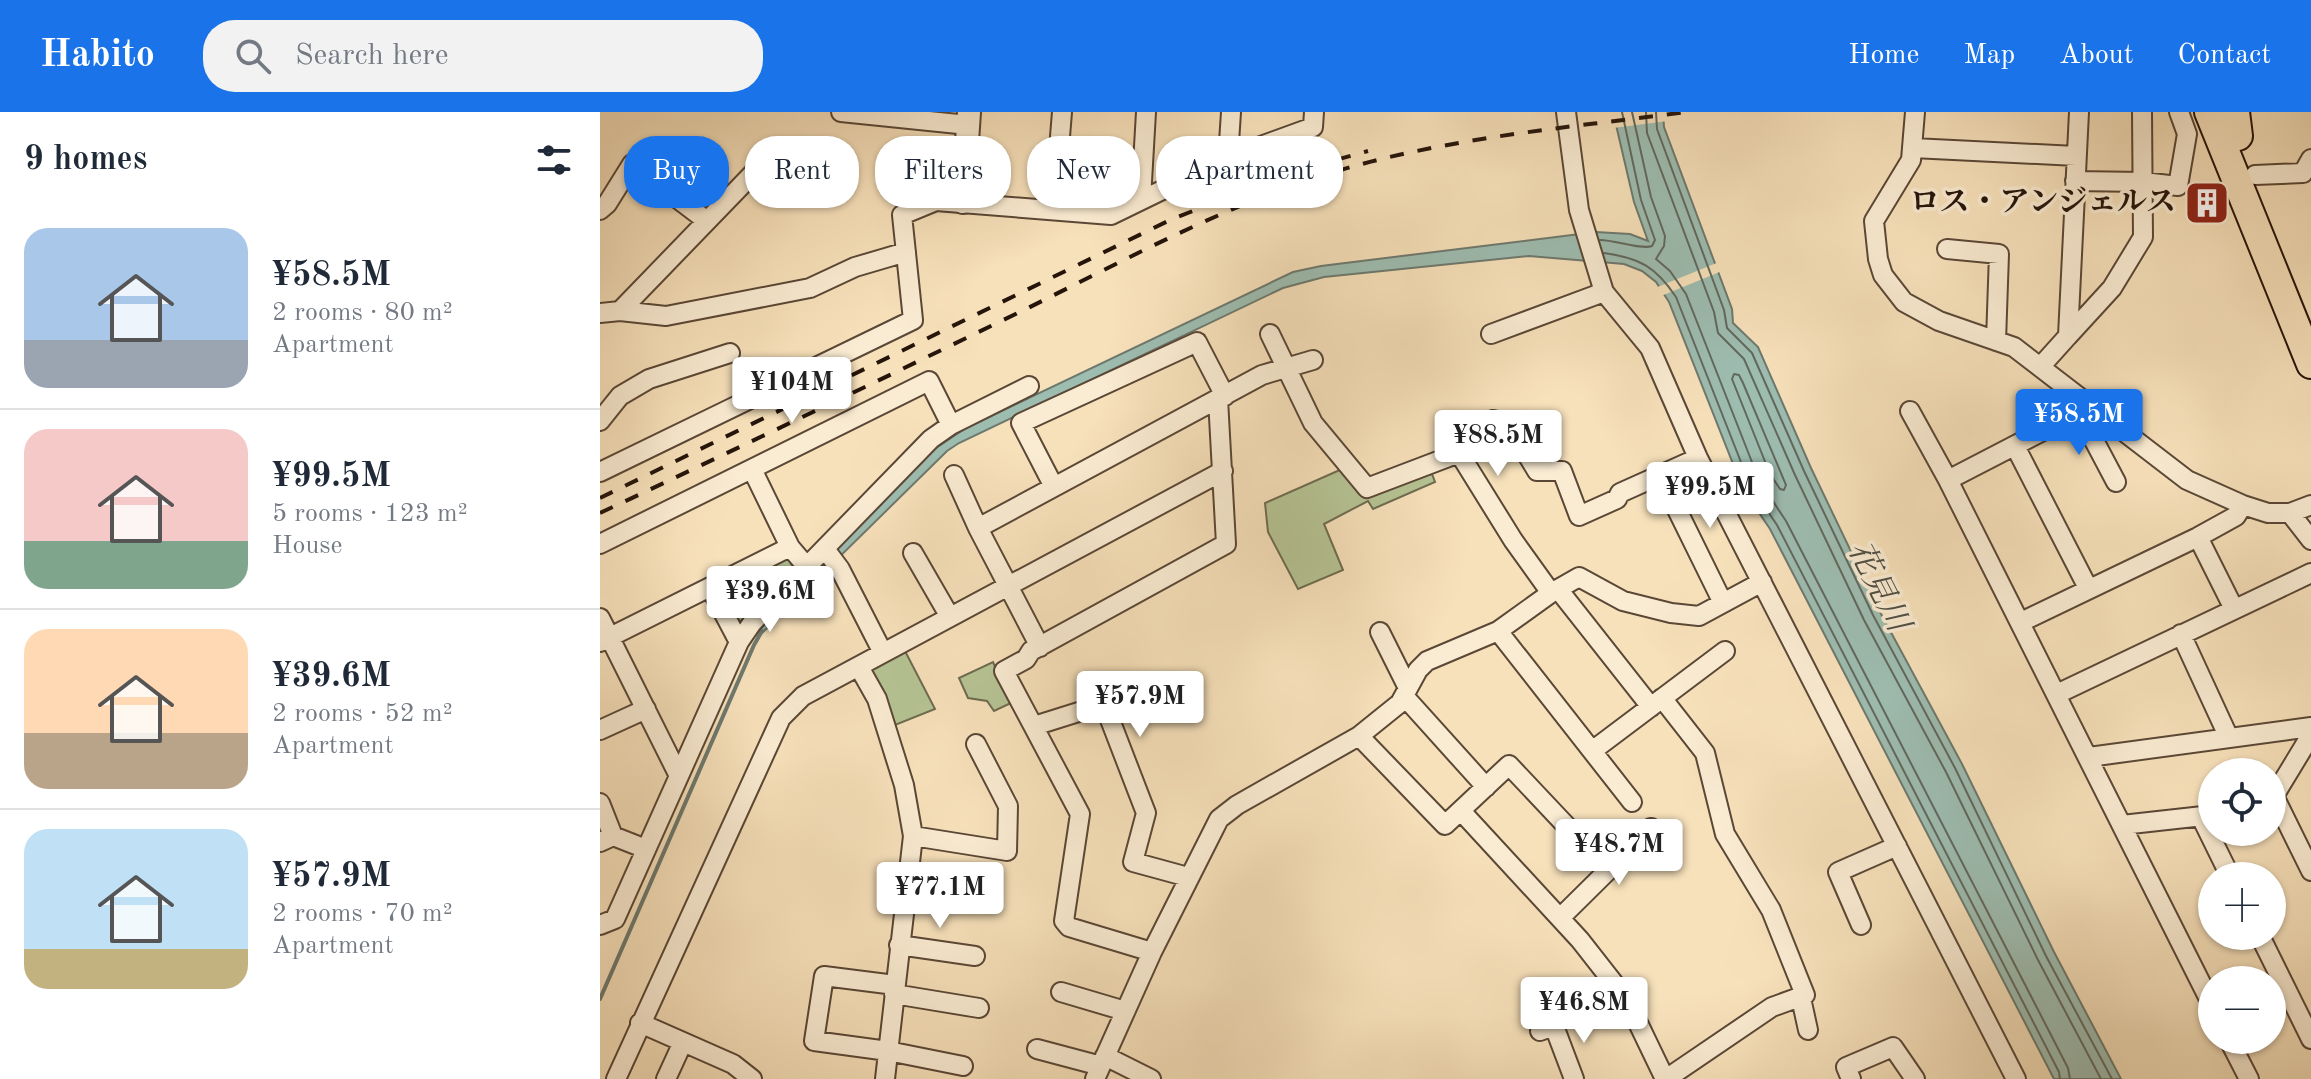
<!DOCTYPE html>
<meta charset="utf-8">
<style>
body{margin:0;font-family:"Old Standard TT","Noto Serif JP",serif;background:#f2f2f3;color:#1f2937;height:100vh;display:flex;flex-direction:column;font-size:30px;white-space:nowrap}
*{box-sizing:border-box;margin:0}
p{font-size:26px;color:#747a83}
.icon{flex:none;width:44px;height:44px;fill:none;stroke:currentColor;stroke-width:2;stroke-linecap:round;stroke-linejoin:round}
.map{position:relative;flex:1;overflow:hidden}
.side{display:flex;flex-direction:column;background:#fff;width:600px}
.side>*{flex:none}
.top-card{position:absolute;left:24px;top:24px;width:760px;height:72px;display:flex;gap:16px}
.fabs{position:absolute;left:1598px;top:646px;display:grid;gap:16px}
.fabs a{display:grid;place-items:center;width:88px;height:88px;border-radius:50%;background:#fff;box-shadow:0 2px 6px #0004;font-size:40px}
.price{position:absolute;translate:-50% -68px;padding:0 18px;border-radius:8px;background:#fff;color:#222;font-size:26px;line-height:52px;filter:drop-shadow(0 2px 4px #0008)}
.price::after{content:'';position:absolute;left:50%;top:48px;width:24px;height:18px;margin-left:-12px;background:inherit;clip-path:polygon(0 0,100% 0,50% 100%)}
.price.on{background:#1a73e8;color:#fff}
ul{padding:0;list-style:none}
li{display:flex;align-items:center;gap:24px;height:200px;padding:0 24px}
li+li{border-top:2px solid #e0e1e3}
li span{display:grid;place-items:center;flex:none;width:224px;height:160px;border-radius:24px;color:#555}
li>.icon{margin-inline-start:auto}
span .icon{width:96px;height:96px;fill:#fffc;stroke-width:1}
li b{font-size:34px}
h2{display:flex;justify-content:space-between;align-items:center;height:96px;padding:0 24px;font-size:34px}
.tag{padding:0 28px;border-radius:32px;background:#fff;box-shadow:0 2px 6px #0004;font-size:28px;line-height:72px}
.tag.on{background:#1a73e8;color:#fff}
header{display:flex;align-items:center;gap:48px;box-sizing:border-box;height:112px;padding:0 40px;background:#1a73e8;color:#fff}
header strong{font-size:38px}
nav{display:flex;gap:44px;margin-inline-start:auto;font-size:28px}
.search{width:560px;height:72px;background:#f2f2f3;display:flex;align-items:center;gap:20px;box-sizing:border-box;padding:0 28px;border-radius:32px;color:#747a83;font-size:30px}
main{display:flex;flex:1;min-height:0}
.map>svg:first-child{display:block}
.green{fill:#b6c495;stroke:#6e6c50;stroke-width:2}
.water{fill:#9dbdb1;stroke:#6d796e;stroke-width:2}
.pier{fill:#f7e1bb}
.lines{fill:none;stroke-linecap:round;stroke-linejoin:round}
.shore{stroke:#61685e;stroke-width:2}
.stream{stroke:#6d796e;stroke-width:4}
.minor-casing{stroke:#5a4736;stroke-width:22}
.tertiary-casing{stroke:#5a4736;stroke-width:26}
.trunk-casing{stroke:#25140a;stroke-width:32}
.minor{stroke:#faecd3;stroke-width:18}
.tertiary{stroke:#faecd3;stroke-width:22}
.trunk{stroke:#f7e1bb;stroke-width:28}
.rail{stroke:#25140a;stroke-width:4;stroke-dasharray:14 14;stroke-linecap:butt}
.labels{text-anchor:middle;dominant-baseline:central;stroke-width:7;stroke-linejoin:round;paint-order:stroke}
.poi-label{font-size:30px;font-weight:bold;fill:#25140a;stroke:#faecd3;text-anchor:end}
.water-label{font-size:32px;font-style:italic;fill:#4f4f44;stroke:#faecd3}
</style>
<header>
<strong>Habito</strong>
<div class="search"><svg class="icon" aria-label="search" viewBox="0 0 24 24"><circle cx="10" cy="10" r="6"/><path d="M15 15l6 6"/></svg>Search here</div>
<nav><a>Home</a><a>Map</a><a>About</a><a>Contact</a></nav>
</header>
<main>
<section class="side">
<h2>9 homes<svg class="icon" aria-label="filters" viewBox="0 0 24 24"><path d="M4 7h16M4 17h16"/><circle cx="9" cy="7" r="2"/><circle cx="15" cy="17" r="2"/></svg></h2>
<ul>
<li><span style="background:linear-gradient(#a9c7e8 70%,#9aa5b1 0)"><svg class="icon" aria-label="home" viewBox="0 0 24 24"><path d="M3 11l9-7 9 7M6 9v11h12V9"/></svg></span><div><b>¥58.5M</b><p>2 rooms · 80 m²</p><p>Apartment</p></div></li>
<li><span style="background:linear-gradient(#f6c9c9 70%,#7fa58c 0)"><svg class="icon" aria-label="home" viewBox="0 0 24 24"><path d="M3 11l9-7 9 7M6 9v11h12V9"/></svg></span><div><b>¥99.5M</b><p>5 rooms · 123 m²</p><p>House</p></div></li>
<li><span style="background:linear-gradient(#ffd9b3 65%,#b9a48a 0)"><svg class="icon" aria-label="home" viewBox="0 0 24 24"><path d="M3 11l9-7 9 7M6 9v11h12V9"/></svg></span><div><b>¥39.6M</b><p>2 rooms · 52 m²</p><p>Apartment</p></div></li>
<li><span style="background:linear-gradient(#bfe0f5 75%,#c2b280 0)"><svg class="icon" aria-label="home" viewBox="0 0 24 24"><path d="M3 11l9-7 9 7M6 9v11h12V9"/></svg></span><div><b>¥57.9M</b><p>2 rooms · 70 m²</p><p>Apartment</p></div></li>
</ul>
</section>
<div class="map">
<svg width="1711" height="967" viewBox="0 0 1711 967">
<rect width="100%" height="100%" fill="#f7e1bb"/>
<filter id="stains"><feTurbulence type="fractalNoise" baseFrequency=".0025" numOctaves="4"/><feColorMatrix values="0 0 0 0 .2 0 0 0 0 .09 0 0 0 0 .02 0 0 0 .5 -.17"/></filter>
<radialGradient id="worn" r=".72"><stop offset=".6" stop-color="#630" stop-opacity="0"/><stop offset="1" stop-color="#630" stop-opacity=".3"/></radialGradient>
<path class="green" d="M742 357 766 383 816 363 832 362 835 370 773 397 768 389 724 412 743 458 698 477 668 420 665 391Z
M187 446 193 454 192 459 147 509 136 515 118 479Z
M305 539 335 597 290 615 269 562 273 556Z
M393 550 411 591 394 599 387 589 368 586 359 566Z"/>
<path class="water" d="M1013 0H1063L1064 15 1132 197 1133 211 1158 235 1211 356 1280 500 1362 652 1454 840 1521 967H1454L1170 417 1143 377 1069 190 1056 170 1042 159 1024 152 929 144 724 165 683 176 359 331 347 339 157 526 163 512 330 340 366 316 693 160 721 154 996 120 1030 122 1048 129 1034 90Z"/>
<path class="pier" d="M1009 0H1067L1068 9 1013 16Z
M1119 150 1122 159 1061 184 1055 176Z"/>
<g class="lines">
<path class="shore" d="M1032 0 1051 85 1065 124 1064 134 1056 147 1070 159 1086 182 1159 368 1186 409 1468 956 1470 967
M1046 0 1047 21 1114 200 1118 221 1144 247 1195 363 1264 508 1346 660 1438 848 1501 967
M1056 0 1057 17 1124 198 1127 216 1152 241 1204 359 1273 503 1355 656 1446 844 1512 967
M1000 128C1015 128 1042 138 1052 134L1055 128 1041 88 1022 0
M1004 141C1040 146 1056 155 1076 185L1150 373 1177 413 1459 960 1460 967
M1134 262 1139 263 1143 271 1186 373 1184 378 1180 377 1170 362 1132 267Z"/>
<path class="stream" d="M0 887 154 533 162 519"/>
<g class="minor-casing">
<path id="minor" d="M241 0 368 13
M966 0 979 98 1004 180 1050 236 1098 346 1416 967
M1315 0 1311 48 1274 109 1278 147 1283 163 1304 190 1339 209 1414 235 1587 368 1643 393 1668 401H1690L1711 393
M1313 36 1476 44
M628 46 631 0
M1655 63 1703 61 1711 47
M1475 69 1543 70 1578 74 1587 22 1579 0
M541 87 546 0
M0 98 7 92 32 52 107 109
M454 98 462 0
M1347 137 1399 142 1396 229
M20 199 166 48
M0 201 20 199 66 204 210 176 255 155 306 140
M670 222 713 311 767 376 859 341 913 428 951 481 979 465 1023 489 1071 501 1099 504 1162 470
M891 222 1004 180
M1468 224 1512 176 1543 125 1542 0
M1441 254 1468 224 1479 0
M1491 294 1348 368 1612 893
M1310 299 1348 368
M1479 300 1516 370
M0 309 20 284 49 267 130 241
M1415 334 1488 476
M859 341 867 337 893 308 908 311 937 359H962L979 404 1017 387 1020 381 1098 346
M152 357 190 435 207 455
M0 360 313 208 302 103 336 89 511 103 628 46 713 15 714 0
M354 363 378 416 440 535
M1060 363 1123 491
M454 375 421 311 597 230 625 284
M1690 401 1711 428
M378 416 662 263 713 248
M1598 425 1634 497
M0 432 329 269 351 313
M225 437 240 457 283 541
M313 441 350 505
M110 475 139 530
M958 477 1051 595
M0 506 78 662
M1421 510 1598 425 1636 404 1643 393
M898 519 1032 690
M780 520 808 576
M1581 522 1629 626
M0 530 190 435
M259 555 277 587 304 673 313 724 285 967
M1457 582 1711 461
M804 584 886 675
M1062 586 1105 641 1125 722 1171 798 1205 883 1172 895 1066 967
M434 614 504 592 546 701 533 750 588 765
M0 618 46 597
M1711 623 1674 684 1711 759
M759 624 845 713 909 653 1007 757
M992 639 1125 539
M1489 645 1711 615
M0 691 13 724
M861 699 980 828 1027 888 1065 967
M1601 705 1630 764
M1522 713 1612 703
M313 724 407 739 408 694 376 632
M0 730 13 724 46 737
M960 806 1051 716
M0 813 15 807 139 530 152 511 331 327 351 313 429 274
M1261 813 1238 760 1297 734
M1660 824 1711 927
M299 833 375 844
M552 840 469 815 464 809 480 702 404 559 426 547 431 539 626 432 618 287
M295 873 224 864 214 929 288 939 363 954
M461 880 525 899
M294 882 379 896
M1201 886 1208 918
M40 911 133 952 152 967
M940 919 954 914 974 967
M1629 928 1649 967
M437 937 501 954
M505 944 551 967
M16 967 181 606 203 584 623 359
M66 967 83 930
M495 967 552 840 619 707 637 693 759 624 800 591 818 558 827 549 898 519 951 481
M1251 967 1246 955 1293 935 1315 967"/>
</g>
<g class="tertiary-casing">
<path id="tertiary" d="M363 90 369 0"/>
</g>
<g class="trunk-casing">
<path id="trunk" d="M1609 0 1711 252
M1635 0 1638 24"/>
</g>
<use href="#minor" class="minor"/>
<use href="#tertiary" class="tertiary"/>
<use href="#trunk" class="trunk"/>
<path class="rail" d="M0 386 570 108 689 61 768 39
M0 401C143 334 284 266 426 197 523 149 620 96 724 63 841 26 965 16 1087 0"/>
</g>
<defs>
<g id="building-square" transform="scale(2.3)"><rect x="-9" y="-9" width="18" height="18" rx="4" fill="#8f2418" stroke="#faecd3"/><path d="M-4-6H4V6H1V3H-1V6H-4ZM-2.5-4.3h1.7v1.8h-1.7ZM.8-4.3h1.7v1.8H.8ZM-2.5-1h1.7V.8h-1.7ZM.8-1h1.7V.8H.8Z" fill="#fff"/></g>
</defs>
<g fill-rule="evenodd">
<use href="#building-square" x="1607" y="91"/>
</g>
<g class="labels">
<g class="poi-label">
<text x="1576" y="91">ロス・アンジェルス</text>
</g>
<g class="water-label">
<text transform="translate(1277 475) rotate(63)">花見川</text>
</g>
</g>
<rect width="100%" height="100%" filter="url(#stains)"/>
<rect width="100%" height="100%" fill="url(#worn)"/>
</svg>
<div class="fabs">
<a><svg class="icon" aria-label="locate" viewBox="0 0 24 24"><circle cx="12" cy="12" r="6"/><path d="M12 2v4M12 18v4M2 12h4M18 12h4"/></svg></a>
<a>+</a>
<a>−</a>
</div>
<b class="price" style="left:192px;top:313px">¥104M</b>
<b class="price on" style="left:1479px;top:345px">¥58.5M</b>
<b class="price" style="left:898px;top:366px">¥88.5M</b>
<b class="price" style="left:1110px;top:418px">¥99.5M</b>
<b class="price" style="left:170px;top:522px">¥39.6M</b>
<b class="price" style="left:540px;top:627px">¥57.9M</b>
<b class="price" style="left:1019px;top:775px">¥48.7M</b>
<b class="price" style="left:340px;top:818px">¥77.1M</b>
<b class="price" style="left:984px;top:933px">¥46.8M</b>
<div class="top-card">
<a class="tag on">Buy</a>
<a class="tag">Rent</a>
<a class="tag">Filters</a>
<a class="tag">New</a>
<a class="tag">Apartment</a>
</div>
</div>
</main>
